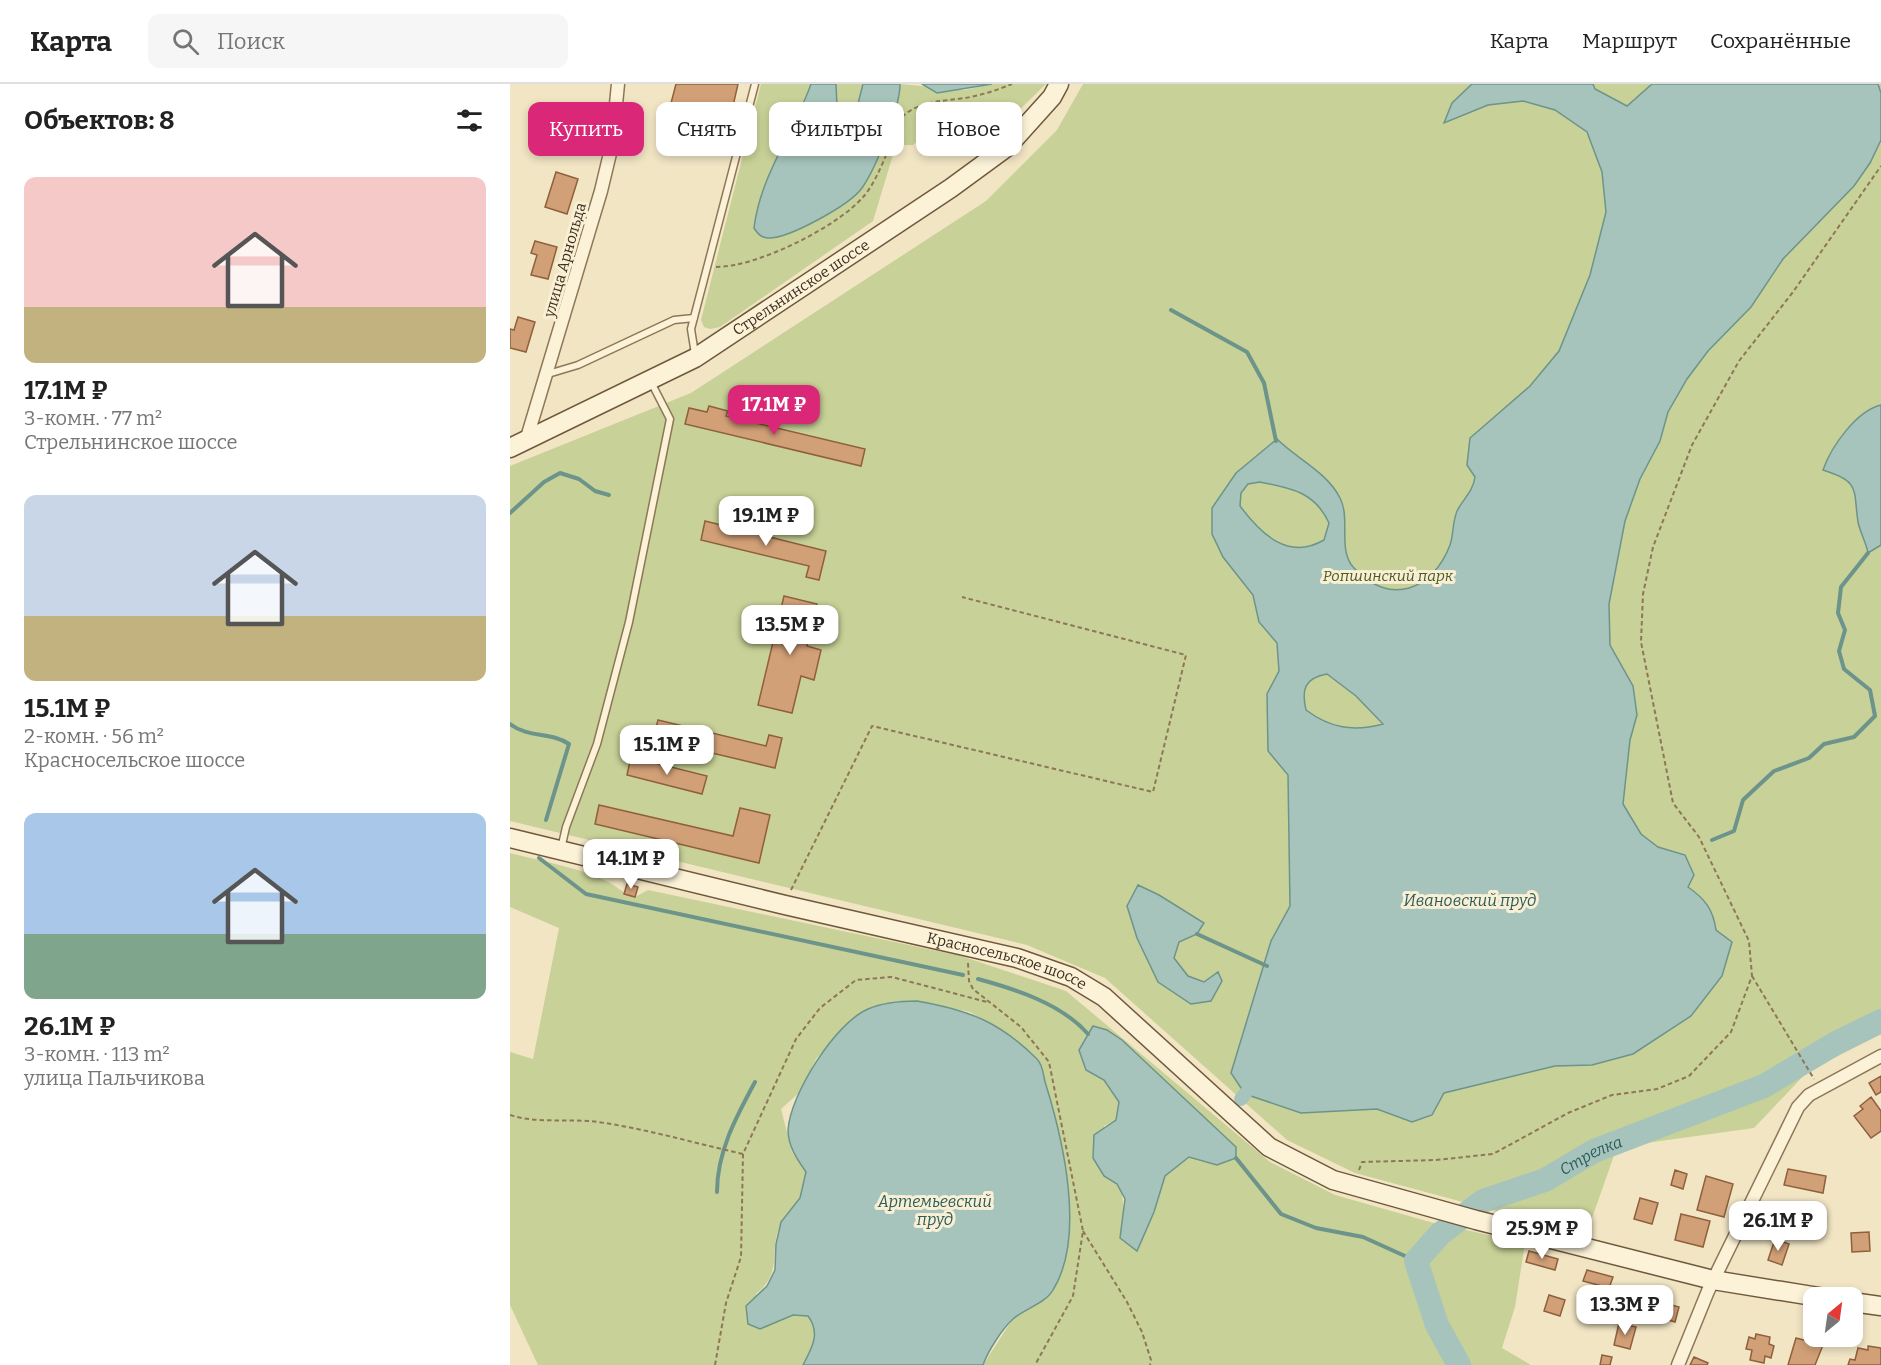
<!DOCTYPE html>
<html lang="ru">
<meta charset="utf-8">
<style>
body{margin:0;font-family:Bitter,serif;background:#f6f6f6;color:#222;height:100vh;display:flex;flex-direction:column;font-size:22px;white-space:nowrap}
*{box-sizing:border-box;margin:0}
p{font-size:20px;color:#767676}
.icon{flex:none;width:33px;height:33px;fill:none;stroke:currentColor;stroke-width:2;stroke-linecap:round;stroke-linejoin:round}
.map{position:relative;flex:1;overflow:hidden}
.details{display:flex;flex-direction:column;background:#fff;width:510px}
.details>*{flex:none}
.hud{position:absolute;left:18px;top:18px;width:570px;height:54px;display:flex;gap:12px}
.needle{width:39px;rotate:29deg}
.tools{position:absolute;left:1293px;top:1203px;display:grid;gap:12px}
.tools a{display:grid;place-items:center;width:60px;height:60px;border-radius:12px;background:#fff;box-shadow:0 3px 9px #0003;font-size:30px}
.price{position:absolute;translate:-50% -51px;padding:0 14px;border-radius:12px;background:#fff;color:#222;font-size:20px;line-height:39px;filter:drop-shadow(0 2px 3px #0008)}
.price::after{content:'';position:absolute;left:50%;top:36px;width:18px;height:14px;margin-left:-9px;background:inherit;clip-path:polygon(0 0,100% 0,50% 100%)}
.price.on{background:#db2777;color:#fff}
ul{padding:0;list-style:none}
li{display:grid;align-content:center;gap:12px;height:318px;padding:0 24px}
li span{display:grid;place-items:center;height:186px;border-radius:12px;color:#555}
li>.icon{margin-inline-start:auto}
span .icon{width:108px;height:108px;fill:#fffc;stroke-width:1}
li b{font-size:26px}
h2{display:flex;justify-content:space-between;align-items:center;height:72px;padding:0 24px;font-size:26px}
.tag{padding:0 21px;border-radius:12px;background:#fff;box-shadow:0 3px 9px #0003;font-size:21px;line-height:54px}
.tag.on{background:#db2777;color:#fff}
header{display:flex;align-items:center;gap:36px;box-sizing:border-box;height:84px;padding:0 30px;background:#fff;border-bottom:2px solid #e0e0e0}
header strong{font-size:28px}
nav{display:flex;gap:33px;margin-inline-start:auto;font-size:21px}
.search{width:420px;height:54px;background:#f6f6f6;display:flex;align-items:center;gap:15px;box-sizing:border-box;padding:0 21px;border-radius:12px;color:#767676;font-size:22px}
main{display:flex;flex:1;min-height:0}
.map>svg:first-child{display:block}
.green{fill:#c8d197;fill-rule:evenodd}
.water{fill:#a6c4bc;stroke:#6c948b;stroke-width:1.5;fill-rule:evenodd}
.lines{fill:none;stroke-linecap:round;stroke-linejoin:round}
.stream{stroke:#6c948b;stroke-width:4}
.canal{stroke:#a6c4bc;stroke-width:14}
.river{stroke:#a6c4bc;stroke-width:24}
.building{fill:#d2a077;stroke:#8f603d;stroke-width:1.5}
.lane-casing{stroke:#8e7759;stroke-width:9}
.street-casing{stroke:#8e7759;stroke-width:15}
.secondary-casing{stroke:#70583c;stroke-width:21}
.path{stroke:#8e7759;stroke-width:2;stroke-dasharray:4.5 3;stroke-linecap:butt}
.lane{stroke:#fbf2d8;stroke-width:6}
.street{stroke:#fbf2d8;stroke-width:12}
.secondary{stroke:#fbf2d8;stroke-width:18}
.labels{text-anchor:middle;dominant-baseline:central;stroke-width:6;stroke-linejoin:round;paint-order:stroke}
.street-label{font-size:15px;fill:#3d2e1e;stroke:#f8efd4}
.park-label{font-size:15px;font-style:italic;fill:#4b5b23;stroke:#f8efd4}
.water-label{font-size:16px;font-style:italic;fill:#2c5d5c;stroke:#f8efd4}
</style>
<header>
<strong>Карта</strong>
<div class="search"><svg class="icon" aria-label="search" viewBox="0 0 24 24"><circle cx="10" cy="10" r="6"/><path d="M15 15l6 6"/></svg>Поиск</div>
<nav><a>Карта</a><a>Маршрут</a><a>Сохранённые</a></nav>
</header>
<main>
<section class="details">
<h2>Объектов: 8<svg class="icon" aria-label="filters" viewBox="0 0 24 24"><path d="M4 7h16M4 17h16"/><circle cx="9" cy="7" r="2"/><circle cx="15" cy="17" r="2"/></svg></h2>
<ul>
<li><span style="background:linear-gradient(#f6c9c9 70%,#c2b280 0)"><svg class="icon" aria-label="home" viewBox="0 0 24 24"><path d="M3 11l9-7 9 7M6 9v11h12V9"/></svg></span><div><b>17.1M ₽</b><p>3-комн. · 77 m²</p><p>Стрельнинское шоссе</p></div></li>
<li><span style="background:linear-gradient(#c9d6e8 65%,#c2b280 0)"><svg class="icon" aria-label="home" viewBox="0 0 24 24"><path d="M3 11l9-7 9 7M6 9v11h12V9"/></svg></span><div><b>15.1M ₽</b><p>2-комн. · 56 m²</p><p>Красносельское шоссе</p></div></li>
<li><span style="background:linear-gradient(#a9c7e8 65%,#7fa58c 0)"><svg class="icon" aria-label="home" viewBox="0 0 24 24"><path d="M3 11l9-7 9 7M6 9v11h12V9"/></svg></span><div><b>26.1M ₽</b><p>3-комн. · 113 m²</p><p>улица Пальчикова</p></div></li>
</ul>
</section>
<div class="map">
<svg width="1371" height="1281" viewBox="0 0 1371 1281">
<rect width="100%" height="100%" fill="#f1e5c4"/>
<path class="green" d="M251 0H301L260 92 244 144 284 147 340 116 359 91 386 28 390 0 455 6 482 0H536L499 36 416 49 403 61H386L363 137 210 243 200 245 194 243 191 236Z
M326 0H353L337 63 331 70 325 67 323 57Z
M573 0H1371V950L1297 988 1244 1044 1107 1063 1076 1151 845 1089 777 1056 595 894 517 861 0 737V382L181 309 476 117 547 46Z
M0 769C31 777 72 784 100 799 109 804 114 810 125 813L138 806 451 872 556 907 760 1078 825 1111 920 1138 1015 1159 1005 1223 992 1264 1021 1281H473L502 1236 543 1208 559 1118 546 1039 529 977 501 952 460 928 407 917 380 918 355 926 328 949 306 975 291 1007 271 1025 282 1068 296 1088C294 1096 293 1108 289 1115 285 1123 276 1129 272 1138 257 1164 275 1187 246 1210L270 1237 283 1231 298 1232C312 1249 302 1263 293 1281H28L0 1221V968L23 975 49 844 0 823ZM625 969 726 1063V1074L707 1081 679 1073 655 1092 644 1128 627 1167C623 1155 617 1143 615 1131 610 1108 617 1106 594 1092V1042L606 1036 609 1018 594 996Z"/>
<path class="water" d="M301 0H326L327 24 323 57 325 67 331 70 337 63 353 0H390C390 24 366 84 352 104 340 121 278 155 258 154 251 154 247 149 244 144 250 92 284 48 301 0Z
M412 0H482L427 9Z
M962 0H1083L1085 5 1117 22 1142 0H1368L1371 9V56L1360 79 1344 102 1273 175 1241 223 1198 267 1177 295 1158 328 1150 357 1130 395 1115 437 1099 520 1100 561 1123 602 1127 631 1120 656 1113 720 1131 750 1148 763 1175 771 1184 791 1178 803C1195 815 1203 825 1206 846L1222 858 1212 892 1181 932 1123 970 1082 981 1045 982 934 1009 922 1031 902 1038 867 1025 791 1029 735 1010 721 989 761 857 780 822 778 691 758 667 757 610 769 587 767 559 749 538 743 511 713 473 702 450V424L726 389 767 355C787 375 817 388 830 414 841 435 827 466 844 484 880 523 923 506 940 461 944 450 942 436 948 425 955 413 963 407 965 393L957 381 960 354 1020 302 1049 267 1080 191 1096 128 1092 88 1077 48 1045 26 1013 17 978 21 934 39 942 19ZM750 398C781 404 805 408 819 439L814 456C778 477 751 450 730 422L731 409 738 400ZM817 590 846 612 873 640C843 648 820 644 796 626 791 605 795 594 817 590Z
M1371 321V461L1358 469C1356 458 1350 448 1348 438 1343 405 1351 398 1313 386 1321 363 1346 327 1371 321Z
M628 801 649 811 694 839 687 850 669 858 664 874 678 892 694 898 708 888 712 897 701 917 681 920 648 898 627 854 617 822Z
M407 917C459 926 490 938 527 975 534 982 533 993 536 1001 553 1056 576 1153 543 1206 536 1219 514 1225 503 1235 492 1245 478 1267 473 1281H293C302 1264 311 1249 298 1232L283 1231 250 1245 238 1240 236 1222 257 1202 265 1186 266 1160 271 1138 290 1114 296 1088C287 1075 278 1062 278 1046 280 1011 325 939 358 925 374 918 390 917 407 917Z
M583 942 597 946 612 956 726 1063V1074L707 1081 679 1073 655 1092 644 1128 627 1167 610 1154 615 1115 607 1100 594 1092 583 1074 584 1051 606 1036 609 1018 594 996 576 986 569 966Z"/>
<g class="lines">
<path class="stream" d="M661 226 737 268 754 299 766 357
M0 429 34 398 50 389 69 395 85 407 99 411
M0 640C18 654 42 648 59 660L36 736
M1202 756 1224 747 1233 716 1264 687 1299 674 1314 660 1344 653 1365 632 1360 606 1334 585 1329 567 1335 546 1328 529 1331 503 1358 469
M29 774 76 810 453 891
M687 850 757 882
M468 895C505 905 552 920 578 950
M726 1074 771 1130 806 1144 853 1153 906 1177
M207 1108C207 1068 226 1033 245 998"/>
<path class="canal" d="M731 1015 735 1010"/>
<path class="river" id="s1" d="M949 1281 927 1241 906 1177 930 1150 973 1117 1035 1096 1084 1067 1254 1002 1326 959 1371 937"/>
</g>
<path class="building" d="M166 0H228L215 57 155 42Z
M46 88 68 95 57 130 35 123Z
M25 157 47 163 38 195 21 191 27 171 21 169Z
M8 233 25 238 16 268 0 264V245L4 246Z
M199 322 218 327 216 332 355 365 351 382 175 340 179 324 197 328Z
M195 437 316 467 309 496 296 493 299 482 191 456Z
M274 512 307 520 297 562 311 566 304 596 291 592 282 629 248 621Z
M148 636 256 662 259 651 272 654 265 684 143 655Z
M121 673 197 692 192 710 117 691Z
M89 721 223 752 230 724 260 731 249 779 85 740Z
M117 800 128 803 125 813 114 810Z
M1371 992V1008L1366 1011 1359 999Z
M1361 1013 1371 1027V1047L1361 1054 1344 1032 1353 1025 1350 1022Z
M1278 1085 1316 1092 1313 1109 1274 1101Z
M1165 1086 1177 1090 1173 1105 1161 1101Z
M1196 1092 1223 1100 1214 1133 1187 1126Z
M1130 1114 1148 1119 1142 1140 1124 1135Z
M1171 1130 1200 1137 1193 1163 1165 1156Z
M1359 1148 1360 1167 1342 1168 1341 1149Z
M1265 1155 1279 1160 1272 1181 1258 1176Z
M1019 1167 1048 1175 1045 1186 1016 1178Z
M1077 1186 1103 1193 1099 1204 1073 1197Z
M1039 1211 1055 1216 1050 1232 1034 1227Z
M1146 1217 1169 1223 1165 1238 1142 1231Z
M1109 1239 1126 1243 1120 1265 1104 1261Z
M1246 1250 1260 1253 1259 1260 1264 1262 1261 1274 1255 1272 1254 1279 1240 1276 1242 1266 1236 1265 1239 1253 1245 1255Z
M1286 1254 1313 1261 1305 1281H1278Z
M1358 1262 1371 1264V1281H1338L1340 1275 1345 1276 1348 1264 1358 1266Z
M1092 1271 1102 1273 1100 1281H1090Z
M1184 1273 1198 1279 1197 1281H1180Z"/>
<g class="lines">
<g class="lane-casing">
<path id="lane" d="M185 270 181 245 245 0
M38 290 68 281 164 236 184 234
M51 765 56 743 87 660 119 538 160 335 141 298"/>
</g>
<g class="street-casing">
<path id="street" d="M16 357 91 107 102 61 108 0
M1168 1281 1198 1207 1288 1023 1299 1011 1371 972"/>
</g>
<g class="secondary-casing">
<g id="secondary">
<path id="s2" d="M0 364 185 274 441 104 497 63 542 13 549 0"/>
<path id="s3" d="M0 754 275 821 507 874 561 893 594 913 759 1063 823 1096 966 1136 1203 1196 1315 1214"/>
<path d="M1342 1218 1371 1222"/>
</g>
</g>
<path class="path" d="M206 183C247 183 328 143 354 112 370 93 381 56 392 33 412 14 440 18 465 12 478 9 490 5 502 0
M281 806 362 642 643 708 676 571 452 513
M458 879 459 897 463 905 511 943 539 978 573 1147 563 1212 525 1281
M1242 892 1304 995
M0 1031C28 1040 59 1034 88 1038 137 1045 184 1059 233 1070
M849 1086 852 1078 926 1076 983 1070 1058 1029 1102 1011 1147 1005 1179 992 1221 948 1242 892 1239 857 1189 753 1163 719 1131 558 1133 510 1143 463 1182 361 1229 277 1283 208 1371 82
M573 1147 617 1218 632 1248 641 1276 640 1281
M205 1281 216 1219 231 1173 233 1070 286 955 310 924 346 896 382 893 477 918"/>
<use href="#lane" class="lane"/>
<use href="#street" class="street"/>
<use href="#secondary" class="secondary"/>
</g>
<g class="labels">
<g class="street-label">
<text transform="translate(55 176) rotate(-74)">улица Арнольда</text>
<text stroke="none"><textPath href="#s2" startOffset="333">Стрельнинское шоссе</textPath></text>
<text stroke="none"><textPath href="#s3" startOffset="512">Красносельское шоссе</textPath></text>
</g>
<g class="park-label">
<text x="878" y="492">Ропшинский парк</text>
</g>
<g class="water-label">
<text x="960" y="816">Ивановский пруд</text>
<text stroke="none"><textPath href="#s1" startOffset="321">Стрелка</textPath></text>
<text x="425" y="1117">Артемьевский<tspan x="425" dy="18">пруд</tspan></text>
</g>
</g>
</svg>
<div class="tools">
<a><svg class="needle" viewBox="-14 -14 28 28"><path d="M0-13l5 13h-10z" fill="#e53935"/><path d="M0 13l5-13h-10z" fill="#767676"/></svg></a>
</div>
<b class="price on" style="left:264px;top:352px">17.1M ₽</b>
<b class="price" style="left:256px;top:463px">19.1M ₽</b>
<b class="price" style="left:280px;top:572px">13.5M ₽</b>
<b class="price" style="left:157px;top:692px">15.1M ₽</b>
<b class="price" style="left:121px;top:806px">14.1M ₽</b>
<b class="price" style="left:1268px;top:1168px">26.1M ₽</b>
<b class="price" style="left:1032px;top:1176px">25.9M ₽</b>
<b class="price" style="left:1115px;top:1252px">13.3M ₽</b>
<div class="hud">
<a class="tag on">Купить</a>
<a class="tag">Снять</a>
<a class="tag">Фильтры</a>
<a class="tag">Новое</a>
</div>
</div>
</main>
